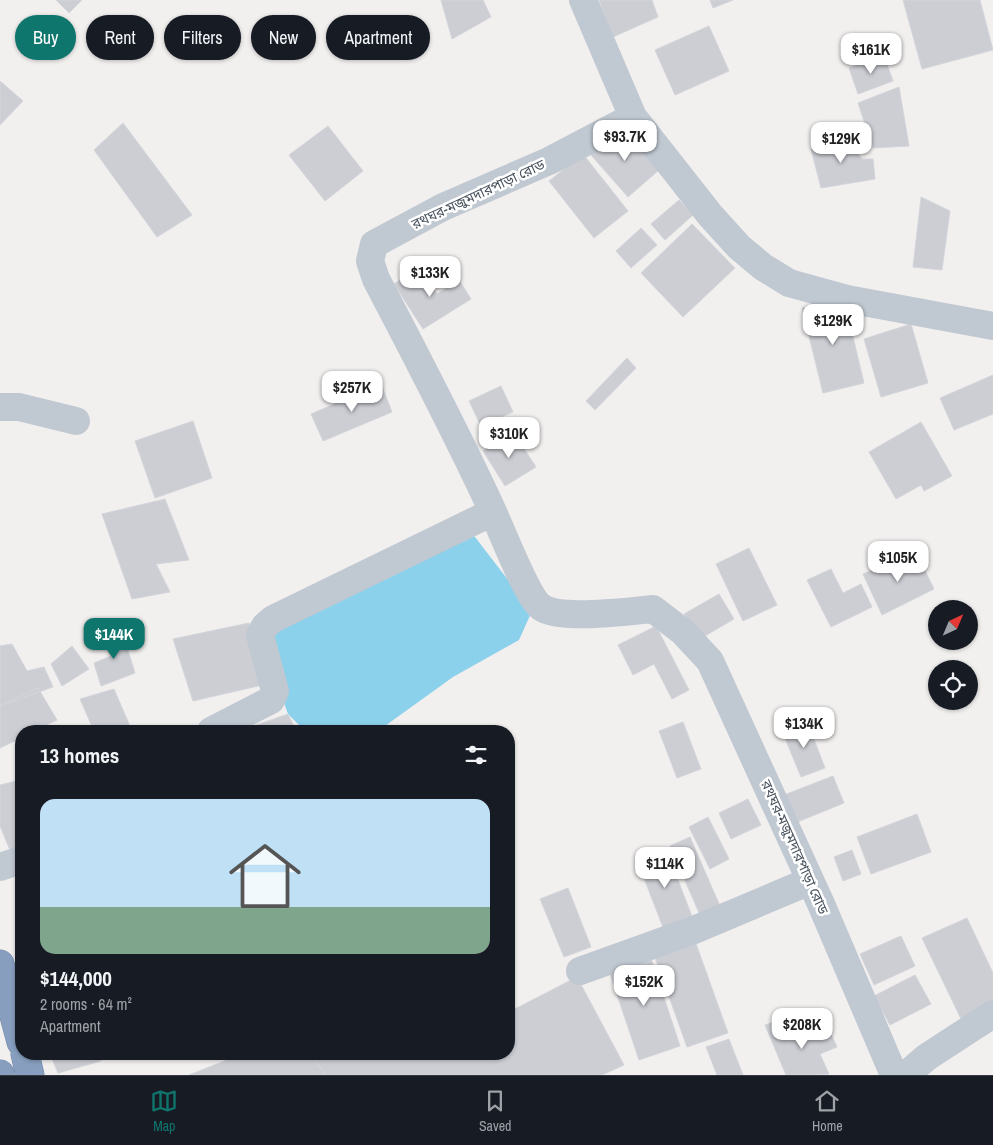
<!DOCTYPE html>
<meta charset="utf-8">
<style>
body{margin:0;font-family:"Archivo Narrow","Noto Sans Bengali",sans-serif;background:#20242c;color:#f1f3f6;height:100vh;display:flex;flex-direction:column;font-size:19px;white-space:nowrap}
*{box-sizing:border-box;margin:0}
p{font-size:16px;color:#9ea1a6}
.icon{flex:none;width:28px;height:28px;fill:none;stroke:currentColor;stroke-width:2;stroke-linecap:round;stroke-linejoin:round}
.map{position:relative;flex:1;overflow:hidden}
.sheet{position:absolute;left:15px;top:725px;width:500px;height:335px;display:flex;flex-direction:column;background:#171b24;border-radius:20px;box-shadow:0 1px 4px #0004}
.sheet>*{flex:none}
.top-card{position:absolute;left:15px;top:15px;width:500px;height:45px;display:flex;gap:10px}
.needle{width:32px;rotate:44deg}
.buttons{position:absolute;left:928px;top:600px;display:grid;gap:10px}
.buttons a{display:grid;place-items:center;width:50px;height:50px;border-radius:50%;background:#171b24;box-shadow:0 1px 4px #0004;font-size:25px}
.price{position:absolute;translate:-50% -42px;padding:0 11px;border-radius:10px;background:#fff;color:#222;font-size:16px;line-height:32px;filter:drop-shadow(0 1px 2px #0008)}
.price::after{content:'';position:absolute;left:50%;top:30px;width:15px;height:11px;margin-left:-8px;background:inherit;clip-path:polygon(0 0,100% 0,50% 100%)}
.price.active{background:#0f766e;color:#fff}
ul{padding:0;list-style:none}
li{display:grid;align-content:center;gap:10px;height:265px;padding:0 25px}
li+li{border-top:1px solid #363941}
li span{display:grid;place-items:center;height:155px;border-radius:15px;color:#555}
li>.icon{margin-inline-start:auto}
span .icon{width:90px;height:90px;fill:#fffc;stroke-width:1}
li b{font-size:21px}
h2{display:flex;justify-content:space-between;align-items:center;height:60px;padding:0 25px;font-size:21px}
.chip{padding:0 18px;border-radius:22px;background:#171b24;box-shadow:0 1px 4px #0004;font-size:18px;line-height:45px}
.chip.active{background:#0f766e;color:#fff}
.menu{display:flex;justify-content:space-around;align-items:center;height:70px;border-top:1px solid #363941;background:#171b24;font-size:14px;color:#9ea1a6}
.menu a{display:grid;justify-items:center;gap:2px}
.menu .active{color:#0f766e}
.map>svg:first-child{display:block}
.water{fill:#8bd1ec}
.building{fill:#ccced4;stroke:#d3d5db}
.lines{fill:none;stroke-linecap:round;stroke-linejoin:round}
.highway-casing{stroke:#7289a9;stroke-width:29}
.street{stroke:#c0c8d1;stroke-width:28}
.highway{stroke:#879ebe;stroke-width:28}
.labels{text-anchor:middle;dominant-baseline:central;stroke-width:5;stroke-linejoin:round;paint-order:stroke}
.street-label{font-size:14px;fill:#47515c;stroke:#fff}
</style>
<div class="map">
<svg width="993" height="1075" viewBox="0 0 993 1075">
<rect width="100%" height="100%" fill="#f2efef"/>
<path class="water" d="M460 531 475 537 532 611 519 640 453 677 378 731 304 730 288 714 271 667V638L289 617Z"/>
<path class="building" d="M56 0H82L69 13Z
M441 0H483L491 17 452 39Z
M599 0H652L658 17 613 37Z
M710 0H733L713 8Z
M903 0H980L993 50 922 69Z
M709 26 729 71 675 95 655 50Z
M884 56 893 81 858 94 849 68Z
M0 81 23 101 0 125Z
M899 87 909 146 873 148 858 103Z
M123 123 192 215 157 237 94 150Z
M328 126 363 171 325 201 289 155Z
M622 128 659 170 628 197 591 155Z
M845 134 862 159H873L875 179 821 188 811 149Z
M583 154 628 211 594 238 549 181Z
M921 197 950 211 942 270 913 267Z
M679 200 693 215 665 240 651 224Z
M692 224 735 268 683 317 641 273Z
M641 228 657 245 631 268 616 251Z
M420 267 437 294 459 280 471 299 423 329 394 284Z
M844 299 864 383 823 393 802 308Z
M911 324 928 383 881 397 864 339Z
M627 358 636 368 595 410 586 401Z
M993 375V414L954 430 940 398Z
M381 384 392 412 323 441 311 414Z
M501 386 513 412 481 426 469 401Z
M193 421 212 478 155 498 135 441Z
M921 422 952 476 924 491 921 485 896 499 869 452Z
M513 432 536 467 505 486 483 451Z
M165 499 189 560 156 564 170 592 132 599 102 514Z
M749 548 777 605 743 621 716 564Z
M916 552 934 589 882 615 863 574Z
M831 569 843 593 861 584 872 607 831 627 807 580Z
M719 594 734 619 698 640 684 614Z
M249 623 267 684 193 701 173 639Z
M656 626 689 690 672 699 654 664 633 675 618 645Z
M122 631 135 673 101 686 94 663 111 656 99 636Z
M12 644 27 671 44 667 53 687 0 706V646Z
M72 646 89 669 62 686 51 664Z
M38 688 57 720 34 731H21V738L0 748V705Z
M114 689 132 731H94L80 699Z
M288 714 296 731H239Z
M807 721 825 768 801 777 782 731Z
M683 722 701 769 677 778 659 731Z
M833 776 844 803 795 823 784 795Z
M21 780V852L12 855 0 826V785Z
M748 799 761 825 731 839 719 813Z
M917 814 931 852 871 874 857 837Z
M708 817 729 859 710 869 689 827Z
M690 837 723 913 703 922 670 846Z
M666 849 693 919 664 930 637 860Z
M852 850 861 874 843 881 834 857Z
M568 888 591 947 564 957 540 899Z
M967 918 993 973V1006L962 1021 922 938Z
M901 936 915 966 874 985 860 954Z
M694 938 728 1033 687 1047 653 952Z
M650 955 680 1046 639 1060 608 968Z
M915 975 931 1004 890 1025 874 996Z
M577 977 624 1065 602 1075H325L312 1054H509V1012Z
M779 1020 788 1041 827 1025 837 1047 820 1054 829 1074 786 1075 765 1025Z
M729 1039 743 1075H717L706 1047Z
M50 1054H98L101 1061 58 1073Z
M242 1054H312L325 1075H189Z"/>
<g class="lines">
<g class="highway-casing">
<path id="highway" d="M0 964 21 1042
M25 1054 30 1075
M0 1074V1075"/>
</g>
<path class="street" d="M583 0 633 117 710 215 739 247 763 267 789 283 847 299 993 326
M633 117 549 161 443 207 374 244 370 261 376 279C416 356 457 433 493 512 502 531 527 597 541 607 560 621 629 611 653 609L683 632 710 661 821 904 894 1075
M0 407H19L76 421
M211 731 271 700 275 691 260 635 265 626 273 619 493 512
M0 867 21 860
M580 971 694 930 810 881
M906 1075 927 1057 993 1014"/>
<use href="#highway" class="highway"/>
</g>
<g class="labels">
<g class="street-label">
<text transform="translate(478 194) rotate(-25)">রথঘর-মজুমদারপাড়া রোড</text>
<text transform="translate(795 847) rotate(66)">রথঘর-মজুমদারপাড়া রোড</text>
</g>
</g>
</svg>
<div class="buttons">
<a><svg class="needle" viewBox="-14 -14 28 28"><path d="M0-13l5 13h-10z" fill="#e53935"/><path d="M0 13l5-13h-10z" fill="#9ea1a6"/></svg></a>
<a><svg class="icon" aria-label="locate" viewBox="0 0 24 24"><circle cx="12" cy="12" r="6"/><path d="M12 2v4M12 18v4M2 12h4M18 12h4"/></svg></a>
</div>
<b class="price" style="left:871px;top:75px">$161K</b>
<b class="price" style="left:625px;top:162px">$93.7K</b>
<b class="price" style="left:841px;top:164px">$129K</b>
<b class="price" style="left:430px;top:298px">$133K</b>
<b class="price" style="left:833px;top:346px">$129K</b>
<b class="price" style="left:352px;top:413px">$257K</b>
<b class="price" style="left:509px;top:459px">$310K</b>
<b class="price" style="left:898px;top:583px">$105K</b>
<b class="price active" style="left:114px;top:660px">$144K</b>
<b class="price" style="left:804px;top:749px">$134K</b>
<b class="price" style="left:665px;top:889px">$114K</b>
<b class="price" style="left:644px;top:1007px">$152K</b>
<b class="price" style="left:802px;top:1050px">$208K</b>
<div class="top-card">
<a class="chip active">Buy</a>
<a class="chip">Rent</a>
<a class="chip">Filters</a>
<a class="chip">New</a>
<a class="chip">Apartment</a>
</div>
<section class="sheet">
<h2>13 homes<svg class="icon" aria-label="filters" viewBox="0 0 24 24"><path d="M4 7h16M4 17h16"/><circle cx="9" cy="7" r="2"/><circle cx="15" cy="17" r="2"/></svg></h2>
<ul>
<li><span style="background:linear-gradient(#bfe0f5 70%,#7fa58c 0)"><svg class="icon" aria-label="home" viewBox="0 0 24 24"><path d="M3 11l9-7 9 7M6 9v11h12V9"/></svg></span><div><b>$144,000</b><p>2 rooms · 64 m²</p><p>Apartment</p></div></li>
</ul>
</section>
</div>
<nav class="menu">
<a class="active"><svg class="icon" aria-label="map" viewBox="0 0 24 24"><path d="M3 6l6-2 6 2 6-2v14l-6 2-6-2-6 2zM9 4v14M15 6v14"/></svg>Map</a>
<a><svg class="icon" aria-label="saved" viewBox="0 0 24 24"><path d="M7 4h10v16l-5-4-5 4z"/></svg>Saved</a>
<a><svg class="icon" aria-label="home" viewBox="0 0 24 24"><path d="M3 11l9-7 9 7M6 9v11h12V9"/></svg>Home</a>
</nav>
